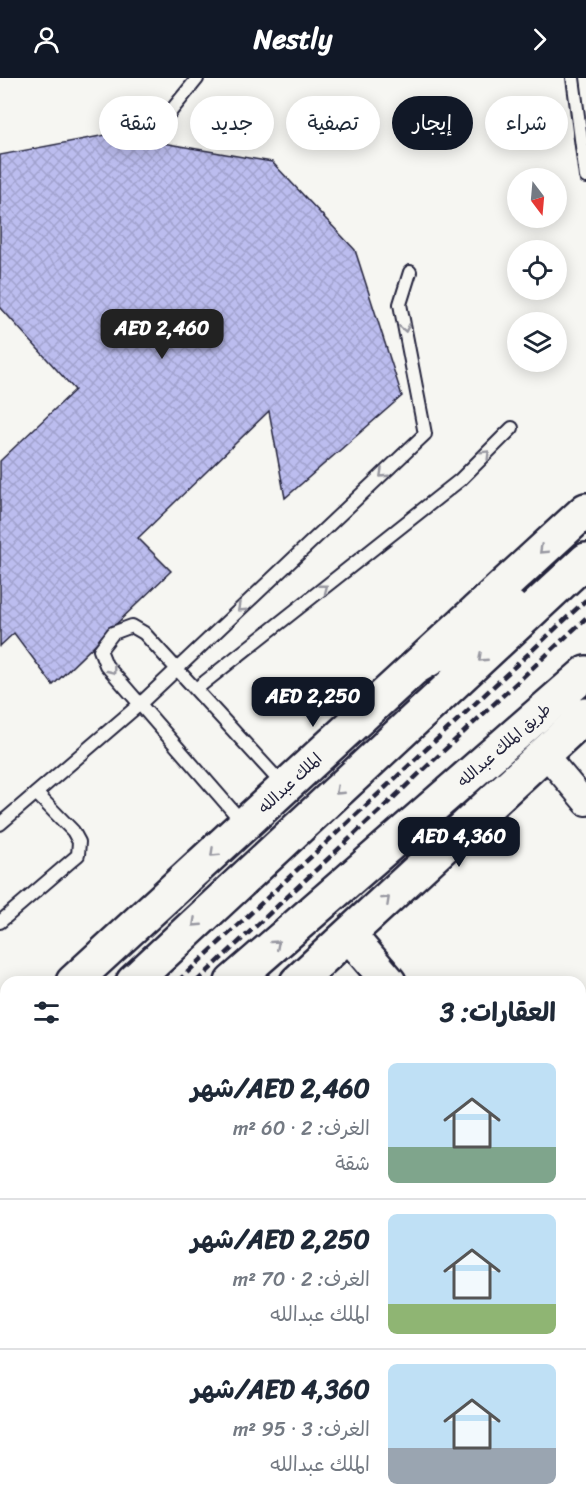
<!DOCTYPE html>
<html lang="ar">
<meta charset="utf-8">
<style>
body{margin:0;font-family:Sriracha,"Playpen Sans Arabic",sans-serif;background:#f2f2f3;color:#1f2937;direction:rtl;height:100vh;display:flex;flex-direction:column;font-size:22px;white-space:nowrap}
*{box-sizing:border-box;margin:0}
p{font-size:20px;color:#747a83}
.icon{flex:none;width:33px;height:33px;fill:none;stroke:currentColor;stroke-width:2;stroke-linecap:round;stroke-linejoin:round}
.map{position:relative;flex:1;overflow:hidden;direction:ltr}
.drawer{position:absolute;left:0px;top:898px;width:586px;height:536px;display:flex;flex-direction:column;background:#fff;border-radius:18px 18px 0 0;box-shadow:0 3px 15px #0003;direction:rtl}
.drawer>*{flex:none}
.top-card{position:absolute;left:18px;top:18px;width:550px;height:54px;direction:rtl;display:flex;gap:12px}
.needle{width:39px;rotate:164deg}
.buttons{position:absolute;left:507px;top:90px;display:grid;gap:12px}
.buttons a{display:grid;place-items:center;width:60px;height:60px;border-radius:50%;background:#fff;box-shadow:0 3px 15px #0003;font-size:30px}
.price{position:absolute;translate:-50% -51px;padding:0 14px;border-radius:12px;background:#111827;color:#fff;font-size:20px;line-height:39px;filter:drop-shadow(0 2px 3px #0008)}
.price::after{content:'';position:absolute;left:50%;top:36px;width:18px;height:14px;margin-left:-9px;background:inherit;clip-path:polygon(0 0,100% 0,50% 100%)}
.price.on{background:#222;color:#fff}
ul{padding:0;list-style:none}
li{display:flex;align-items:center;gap:18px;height:150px;padding:0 30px}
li+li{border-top:2px solid #e0e1e3}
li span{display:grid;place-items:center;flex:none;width:168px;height:120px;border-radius:9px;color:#555}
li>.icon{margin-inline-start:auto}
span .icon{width:72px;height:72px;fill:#fffc;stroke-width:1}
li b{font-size:26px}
h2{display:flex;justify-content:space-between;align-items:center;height:72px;padding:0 30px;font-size:26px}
.chip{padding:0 21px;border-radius:27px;background:#fff;box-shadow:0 3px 15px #0003;font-size:21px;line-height:54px}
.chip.on{background:#111827;color:#fff}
header{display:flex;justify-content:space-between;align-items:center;height:78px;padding:0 30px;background:#111827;color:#fff;font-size:27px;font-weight:700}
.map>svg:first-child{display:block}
.building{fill:url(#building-cross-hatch);stroke:#22223b;stroke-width:1.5}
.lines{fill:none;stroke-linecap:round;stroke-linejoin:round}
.lane-casing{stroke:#22223b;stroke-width:16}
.street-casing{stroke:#22223b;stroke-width:28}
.secondary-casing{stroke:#22223b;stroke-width:38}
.highway-casing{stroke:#22223b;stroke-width:38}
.lane{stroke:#f6f6f2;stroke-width:12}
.street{stroke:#f6f6f2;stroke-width:24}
.secondary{stroke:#f6f6f2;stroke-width:33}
.highway{stroke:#f6f6f2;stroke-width:33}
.rail{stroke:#22223b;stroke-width:4.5;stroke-dasharray:9 4.5;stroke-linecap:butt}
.oneway{stroke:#9797a0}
.labels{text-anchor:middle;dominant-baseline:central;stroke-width:4.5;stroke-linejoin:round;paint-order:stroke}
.street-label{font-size:16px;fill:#22223b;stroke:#f6f6f2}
</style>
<header><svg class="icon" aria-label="forward" viewBox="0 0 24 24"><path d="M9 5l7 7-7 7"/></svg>Nestly<svg class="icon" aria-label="person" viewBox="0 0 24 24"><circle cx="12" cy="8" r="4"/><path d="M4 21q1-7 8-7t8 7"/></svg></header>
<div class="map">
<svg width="586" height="1433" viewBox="0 0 586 1433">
<defs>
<pattern id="building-cross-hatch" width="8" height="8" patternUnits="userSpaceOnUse" patternTransform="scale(1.5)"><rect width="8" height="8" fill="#bcbdef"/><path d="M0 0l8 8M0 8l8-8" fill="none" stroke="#a1a2ce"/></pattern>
</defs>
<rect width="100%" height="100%" fill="#f6f6f2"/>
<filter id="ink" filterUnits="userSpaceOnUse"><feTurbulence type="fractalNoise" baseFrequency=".0167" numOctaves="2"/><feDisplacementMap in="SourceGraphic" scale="12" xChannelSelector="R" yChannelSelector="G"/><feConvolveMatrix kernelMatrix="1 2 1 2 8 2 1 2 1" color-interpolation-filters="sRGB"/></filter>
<g filter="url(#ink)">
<path class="building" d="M111 56 272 84 355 172 402 318 285 420 269 333 138 460 171 493 53 607 14 555 0 568V383L75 312 0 229V77Z"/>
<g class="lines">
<g class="lane-casing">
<path id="lane" d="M573 0 586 99
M158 49 197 1
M196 611 460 402 512 350
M0 746 140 626 425 356 400 226 410 194
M244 746 106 587 100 572 113 555 132 548 144 555 284 708
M0 844 78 777 79 764 73 753 36 715"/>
</g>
<g class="street-casing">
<path id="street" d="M544 675 586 725
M413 1428 417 1433
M160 1433 166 1428"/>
</g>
<g class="secondary-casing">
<path id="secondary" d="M349 857 389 904
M73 904 586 432
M297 904 586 637
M0 972 6 966
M580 1126 586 1132
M0 1179 6 1174
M580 1202 586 1209"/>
</g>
<g class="highway-casing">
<path id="highway" d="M416 589 496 542 511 529
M133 904 586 482
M232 904 586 595
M0 1029 6 1023
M0 1114 6 1109"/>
</g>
<use href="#lane" class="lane"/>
<use href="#street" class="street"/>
<use href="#secondary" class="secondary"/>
<use href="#highway" class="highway"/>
<path class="rail" d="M177 904 586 522
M196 904 586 540
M0 1070 6 1064
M0 1089 6 1083"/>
</g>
<defs><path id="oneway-chevron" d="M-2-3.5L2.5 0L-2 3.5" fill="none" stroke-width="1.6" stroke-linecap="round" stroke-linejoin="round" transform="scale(1.5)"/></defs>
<g class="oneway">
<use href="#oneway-chevron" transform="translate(405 250) rotate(79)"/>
<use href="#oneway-chevron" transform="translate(486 376) rotate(-45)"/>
<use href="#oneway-chevron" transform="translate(383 396) rotate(137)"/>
<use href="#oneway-chevron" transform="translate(543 472) rotate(137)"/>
<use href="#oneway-chevron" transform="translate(324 510) rotate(-38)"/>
<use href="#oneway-chevron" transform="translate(241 530) rotate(137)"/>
<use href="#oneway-chevron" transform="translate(482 580) rotate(137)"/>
<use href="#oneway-chevron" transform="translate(112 592) rotate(52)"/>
<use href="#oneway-chevron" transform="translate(339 713) rotate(137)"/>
<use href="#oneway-chevron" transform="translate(214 775) rotate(137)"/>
<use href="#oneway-chevron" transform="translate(386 822) rotate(-43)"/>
<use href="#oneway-chevron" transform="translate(196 845) rotate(137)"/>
<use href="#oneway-chevron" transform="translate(276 866) rotate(-41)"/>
</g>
</g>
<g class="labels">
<g class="street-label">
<text transform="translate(504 667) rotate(-41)">طريق الملك عبدالله</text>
<text transform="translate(290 705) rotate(-43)">الملك عبدالله</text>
</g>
</g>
</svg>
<div class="buttons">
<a><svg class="needle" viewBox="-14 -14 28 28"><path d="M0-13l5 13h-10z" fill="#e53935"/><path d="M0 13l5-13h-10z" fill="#747a83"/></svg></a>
<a><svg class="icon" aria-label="locate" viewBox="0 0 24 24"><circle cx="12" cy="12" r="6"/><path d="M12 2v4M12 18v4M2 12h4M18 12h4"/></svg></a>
<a><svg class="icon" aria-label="layers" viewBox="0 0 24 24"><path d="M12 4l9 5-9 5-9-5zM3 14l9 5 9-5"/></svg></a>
</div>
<b class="price on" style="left:162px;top:282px">AED 2,460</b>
<b class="price" style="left:313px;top:650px">AED 2,250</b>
<b class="price" style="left:459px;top:790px">AED 4,360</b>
<div class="top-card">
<a class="chip">شراء</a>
<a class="chip on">إيجار</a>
<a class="chip">تصفية</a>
<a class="chip">جديد</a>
<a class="chip">شقة</a>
</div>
<section class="drawer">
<h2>العقارات: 3<svg class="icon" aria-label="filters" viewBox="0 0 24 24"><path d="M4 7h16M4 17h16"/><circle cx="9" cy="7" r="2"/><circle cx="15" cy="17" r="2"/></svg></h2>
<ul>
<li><span style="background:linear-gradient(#bfe0f5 70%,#7fa58c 0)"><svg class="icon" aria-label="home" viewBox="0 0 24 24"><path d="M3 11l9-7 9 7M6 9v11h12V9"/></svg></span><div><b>AED 2,460/شهر</b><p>الغرف: 2 · 60 m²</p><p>شقة</p></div></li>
<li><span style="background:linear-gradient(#bfe0f5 75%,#8fb573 0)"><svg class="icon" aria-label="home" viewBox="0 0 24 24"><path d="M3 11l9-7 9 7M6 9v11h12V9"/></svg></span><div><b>AED 2,250/شهر</b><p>الغرف: 2 · 70 m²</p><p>الملك عبدالله</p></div></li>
<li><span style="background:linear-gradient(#bfe0f5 70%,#9aa5b1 0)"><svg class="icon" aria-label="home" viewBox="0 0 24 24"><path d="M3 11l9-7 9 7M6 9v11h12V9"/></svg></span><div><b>AED 4,360/شهر</b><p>الغرف: 3 · 95 m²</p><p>الملك عبدالله</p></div></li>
</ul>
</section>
</div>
